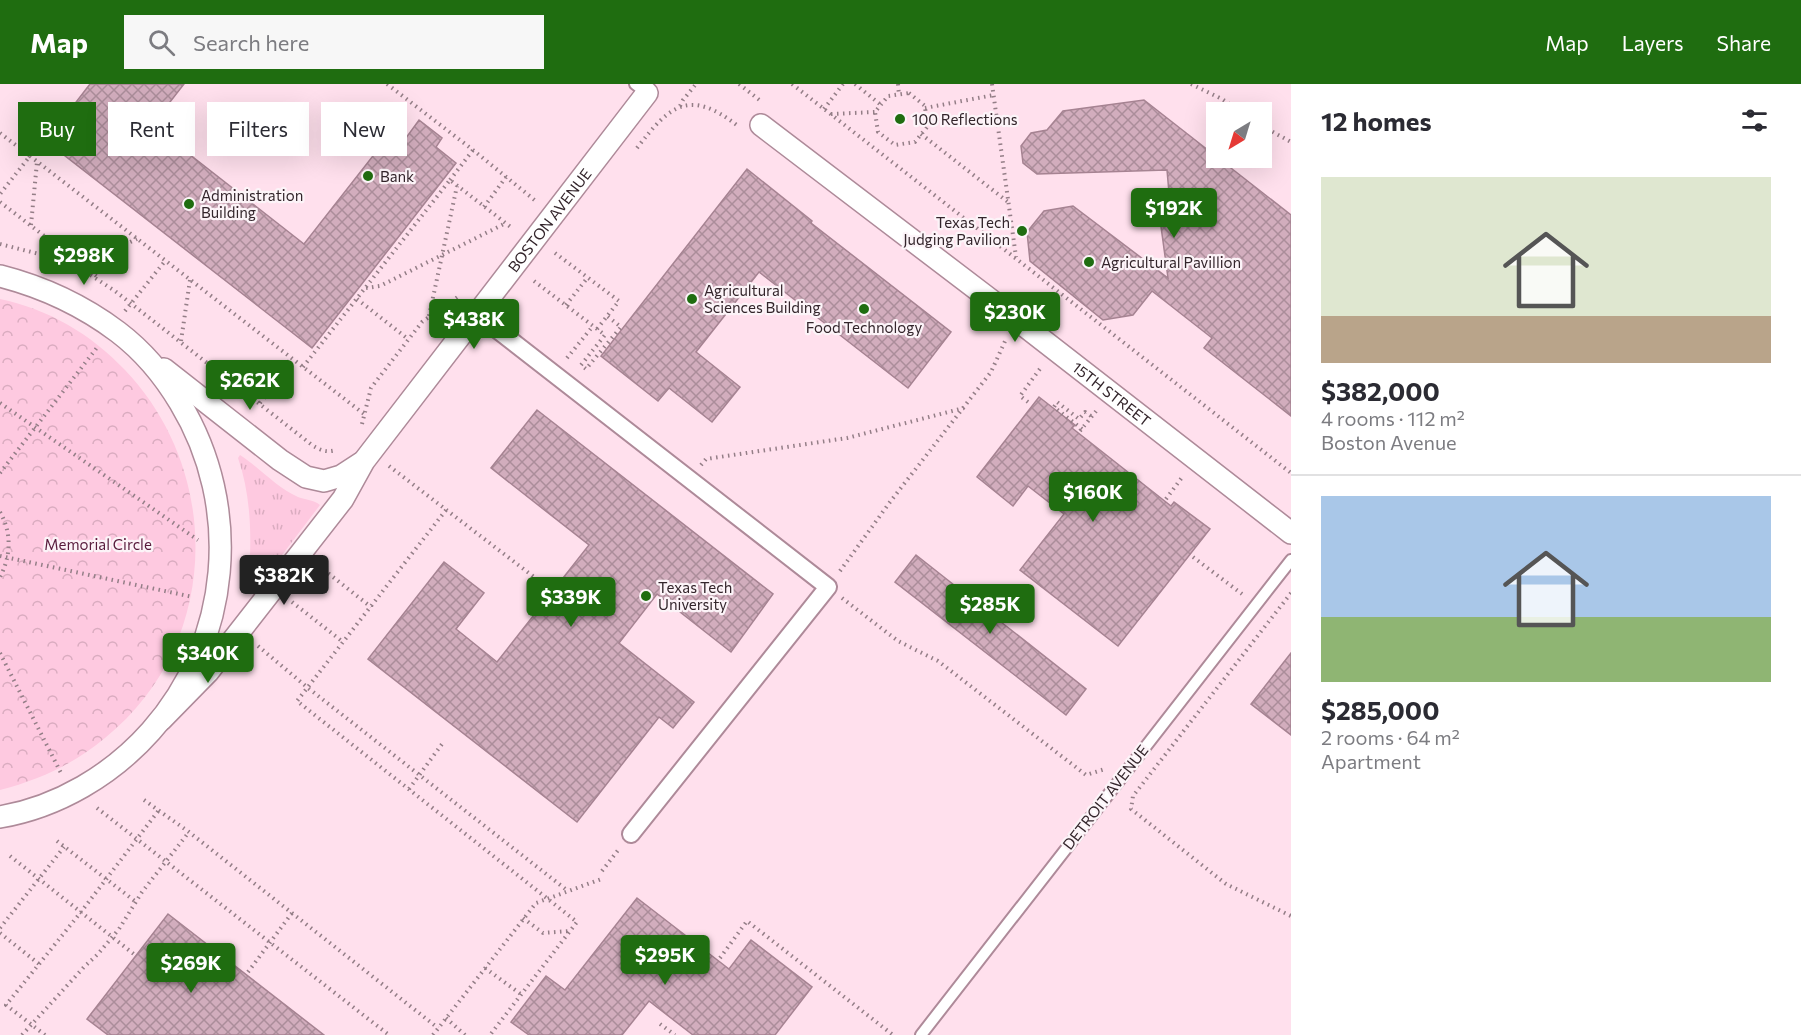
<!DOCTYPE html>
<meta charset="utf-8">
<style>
body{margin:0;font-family:Commissioner,sans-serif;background:#f7f7f7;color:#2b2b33;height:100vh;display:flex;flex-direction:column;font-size:22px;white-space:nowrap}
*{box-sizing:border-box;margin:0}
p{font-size:20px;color:#7c7c81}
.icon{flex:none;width:33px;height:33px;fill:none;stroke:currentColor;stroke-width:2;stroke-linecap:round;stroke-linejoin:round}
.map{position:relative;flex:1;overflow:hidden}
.panel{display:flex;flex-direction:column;background:#fff;width:510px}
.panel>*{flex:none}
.hud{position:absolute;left:18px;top:18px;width:570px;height:54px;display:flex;gap:12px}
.needle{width:39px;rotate:218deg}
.tools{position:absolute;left:1206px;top:18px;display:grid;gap:12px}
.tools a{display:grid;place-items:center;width:66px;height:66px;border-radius:0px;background:#fff;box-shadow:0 6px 24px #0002;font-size:30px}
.price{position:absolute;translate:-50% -51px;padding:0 14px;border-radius:6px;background:#1f6d10;color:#fff;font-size:20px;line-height:39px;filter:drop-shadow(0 2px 3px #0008)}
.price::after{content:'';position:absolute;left:50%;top:36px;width:18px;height:14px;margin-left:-9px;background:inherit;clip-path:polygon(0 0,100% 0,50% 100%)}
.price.active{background:#222;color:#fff}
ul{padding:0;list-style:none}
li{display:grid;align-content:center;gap:12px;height:318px;padding:0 30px}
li+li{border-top:2px solid #e1e1e2}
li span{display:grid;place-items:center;height:186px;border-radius:0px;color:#555}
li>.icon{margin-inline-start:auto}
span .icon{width:108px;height:108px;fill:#fffc;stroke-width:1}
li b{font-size:26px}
h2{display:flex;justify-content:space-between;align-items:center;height:72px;padding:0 30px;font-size:26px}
.pill{padding:0 21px;border-radius:0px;background:#fff;box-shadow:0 6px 24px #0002;font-size:21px;line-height:54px}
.pill.active{background:#1f6d10;color:#fff}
header{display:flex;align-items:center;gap:36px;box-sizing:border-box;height:84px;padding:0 30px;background:#1f6d10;color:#fff}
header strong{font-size:28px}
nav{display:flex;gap:33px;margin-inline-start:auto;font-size:21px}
.search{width:420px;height:54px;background:#f7f7f7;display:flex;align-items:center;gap:15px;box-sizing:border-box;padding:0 21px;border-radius:0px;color:#7c7c81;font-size:22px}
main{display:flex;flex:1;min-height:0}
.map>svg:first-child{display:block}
.grass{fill:url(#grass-tufts)}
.park{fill:url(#park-crowns)}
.building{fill:url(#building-cross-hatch);stroke:#a68392;stroke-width:1.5}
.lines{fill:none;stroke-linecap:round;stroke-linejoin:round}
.service-casing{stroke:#ae8a99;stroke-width:14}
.pedestrian-casing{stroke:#ae8a99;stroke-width:20}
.minor-casing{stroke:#ae8a99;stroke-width:24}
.path{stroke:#947e87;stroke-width:4;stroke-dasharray:1.5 4.5;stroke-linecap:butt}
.service{stroke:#fff;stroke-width:10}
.pedestrian{stroke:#fff;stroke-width:16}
.minor{stroke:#fff;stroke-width:21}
.poi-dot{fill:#1f6d10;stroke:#fcf4f8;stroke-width:2}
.labels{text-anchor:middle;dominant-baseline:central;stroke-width:4.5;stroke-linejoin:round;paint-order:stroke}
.poi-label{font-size:15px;fill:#33252b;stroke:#fcf4f8;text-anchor:start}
.street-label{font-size:15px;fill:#33252b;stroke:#fcf4f8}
.park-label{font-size:15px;fill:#581b3c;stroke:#fcf4f8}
</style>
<header>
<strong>Map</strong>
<div class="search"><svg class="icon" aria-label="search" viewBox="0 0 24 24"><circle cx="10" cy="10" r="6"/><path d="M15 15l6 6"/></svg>Search here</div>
<nav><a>Map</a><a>Layers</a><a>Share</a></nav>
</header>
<main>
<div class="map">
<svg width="1291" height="951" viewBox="0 0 1291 951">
<defs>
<pattern id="grass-tufts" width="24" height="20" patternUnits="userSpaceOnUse" patternTransform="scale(1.5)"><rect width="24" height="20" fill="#fec9e0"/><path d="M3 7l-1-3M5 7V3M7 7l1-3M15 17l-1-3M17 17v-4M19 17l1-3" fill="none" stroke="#daacc0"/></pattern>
<pattern id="park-crowns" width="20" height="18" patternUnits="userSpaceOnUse" patternTransform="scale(1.5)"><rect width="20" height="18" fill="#fec9e0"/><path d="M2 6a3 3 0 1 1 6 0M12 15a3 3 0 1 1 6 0" fill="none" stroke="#daacc0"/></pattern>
<pattern id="building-cross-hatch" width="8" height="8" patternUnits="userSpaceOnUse" patternTransform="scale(1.5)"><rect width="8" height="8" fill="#d2adbd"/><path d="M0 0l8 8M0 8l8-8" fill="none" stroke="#ab8d9a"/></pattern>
</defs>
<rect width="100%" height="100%" fill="#ffe0ed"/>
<path class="grass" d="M240 371C260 384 277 404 298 413 306 416 314 416 320 421L257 504 253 507 248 502C252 460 252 414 238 374Z"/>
<path class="park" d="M0 215C48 225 91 250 125 286 224 390 220 562 105 654 74 680 39 696 0 706Z"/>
<path class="building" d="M90 0H184L152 41 304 160 394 45 406 54 419 36 442 54 436 63 456 79 312 264 46 57Z
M1144 16 1291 131V332L1204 264 1212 254 1152 207 1133 231 1103 236 1030 177 1027 148 1044 127 1073 122 1168 194 1159 128 1140 113 1169 109 1167 86 1037 90 1023 79 1021 62 1031 49 1047 46 1063 27Z
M747 85 812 137 811 139 951 248 908 304 759 188 696 268 740 303 712 338 669 304 658 317 601 272Z
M1039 313 1075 341 1072 344 1171 422 1174 418 1210 445 1118 562 1020 486 1064 430 1028 402 1013 422 977 393Z
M537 326 773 510 731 568 657 510 619 559 694 618 673 644 659 633 577 738 368 575 444 478 484 509 456 545 497 578 589 461 491 384Z
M916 471 1086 605 1066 631 895 498Z
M1291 569V651L1251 620Z
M637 814 729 885 751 856 812 903 775 951H693L649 917 622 951H529L511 938 546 892 565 906Z
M168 830 324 951H108L87 935Z"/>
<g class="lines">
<g class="service-casing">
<path id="service" d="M635 0 647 9
M921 951 1291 476"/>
</g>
<g class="pedestrian-casing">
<path id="pedestrian" d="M477 230 828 503 631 750"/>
</g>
<g class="minor-casing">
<g id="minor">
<path id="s1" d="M761 41 1017 236 1291 449"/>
<path d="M0 192C43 203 82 221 118 248 143 267 164 292 180 319 243 423 231 557 151 647 112 691 58 723 0 733"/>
<path d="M164 285 280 376 306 393 324 397 341 392 361 379"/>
<path id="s2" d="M161 636 208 588 343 415 364 377 647 9"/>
</g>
</g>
<path class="path" d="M387 0 473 66 537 118
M739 0 762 18
M792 0 1291 389
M855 0 881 21
M898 0 899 11
M992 0 1016 173
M1191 0 1222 15 1241 28
M909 9 925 22 927 43 915 58 895 61 878 48 875 28 888 12Z
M680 22 683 16 696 0
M925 24 994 11
M824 25 843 0
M831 30 875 28
M1262 42 1291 58
M0 49 30 72 0 110
M921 50 1008 118
M637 64C670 21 689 4 738 42
M30 72 364 330
M450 96 473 66
M0 118 99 194
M484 123 506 93
M31 141 37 78
M0 160 43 171 69 181 89 190 115 207 312 361C320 366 326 369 336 366
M555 169 619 217 597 245
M81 180 137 155
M534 197 605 251 581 281 586 285 621 243 607 232
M366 204 380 202 506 139
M357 215 408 255
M566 221 588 193
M125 227 165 177
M429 232 457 102
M181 257 190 196
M567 274 593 242
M303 283 450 96 512 144
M222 289 293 277
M1028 318 1020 312 1042 282
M0 319 198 456
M260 319 293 278
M362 340 371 304 377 296 422 238 459 212
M1082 345 1054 323 1057 318 1079 335 1085 328 1091 332
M1080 347 1097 326
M701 381 706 375 847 354 964 324
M389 382 534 493
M0 389 99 261
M1166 415 1183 392
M446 426 297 617 577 838 490 951
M0 428C12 449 11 472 0 493
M0 472 193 513
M1193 473 1242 510
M319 482 371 523
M840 487 890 418 991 288 1006 255
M1291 509 1133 712 1131 725 1226 800 1291 832
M842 514 898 557 938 577 1086 691 1105 685
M292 518 343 558
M258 562 308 604 568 807
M0 569 61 689
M409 705 442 660
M144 716 189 748 438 944
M97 724 389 951
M57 757 136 818
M10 772 135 871
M602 787 619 765
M523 834 543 849 569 847
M0 844 64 763
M0 849 39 880
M720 874 747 837 893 951
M485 884 522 911
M248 888 292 829
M446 934 465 951
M660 940 675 951
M22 951 84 883 98 870 119 845 142 808 189 748
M45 951 6 921 81 828 159 726
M433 951 536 819 604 794"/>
<use href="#service" class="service"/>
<use href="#pedestrian" class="pedestrian"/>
<use href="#minor" class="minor"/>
</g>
<g class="poi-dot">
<circle cx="900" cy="35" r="6"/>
<circle cx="368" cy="92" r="6"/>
<circle cx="189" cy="120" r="6"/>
<circle cx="1022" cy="147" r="6"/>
<circle cx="1089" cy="178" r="6"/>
<circle cx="692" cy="215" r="6"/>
<circle cx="864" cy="225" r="6"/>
<circle cx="646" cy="512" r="6"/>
</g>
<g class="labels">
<g class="poi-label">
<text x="912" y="35">100 Reflections</text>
<text x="380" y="92">Bank</text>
<text x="201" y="111">Administration<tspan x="201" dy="17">Building</tspan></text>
<text x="1010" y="138" text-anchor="end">Texas Tech<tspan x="1010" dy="17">Judging Pavilion</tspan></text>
<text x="1101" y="178">Agricultural Pavillion</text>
<text x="704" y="206">Agricultural<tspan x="704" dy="17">Sciences Building</tspan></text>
<text x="864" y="243" text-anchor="middle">Food Technology</text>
<text x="658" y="503">Texas Tech<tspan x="658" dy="17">University</tspan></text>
</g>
<g class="street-label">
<text stroke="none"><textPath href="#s2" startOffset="634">BOSTON AVENUE</textPath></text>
<text stroke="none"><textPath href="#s1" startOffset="442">15TH STREET</textPath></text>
<text transform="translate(1105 713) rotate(-52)">DETROIT AVENUE</text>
</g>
<g class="park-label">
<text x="98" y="460">Memorial Circle</text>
</g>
</g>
</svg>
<div class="tools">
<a><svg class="needle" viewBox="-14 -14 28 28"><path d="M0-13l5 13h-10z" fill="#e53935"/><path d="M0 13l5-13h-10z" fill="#7c7c81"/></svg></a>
</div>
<b class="price" style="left:1174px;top:155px">$192K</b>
<b class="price" style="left:84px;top:202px">$298K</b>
<b class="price" style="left:1015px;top:259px">$230K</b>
<b class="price" style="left:474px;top:266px">$438K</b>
<b class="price" style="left:250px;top:327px">$262K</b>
<b class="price" style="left:1093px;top:439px">$160K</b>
<b class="price active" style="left:284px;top:522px">$382K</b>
<b class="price" style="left:571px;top:544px">$339K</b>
<b class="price" style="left:990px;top:551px">$285K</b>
<b class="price" style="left:208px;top:600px">$340K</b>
<b class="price" style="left:665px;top:902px">$295K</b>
<b class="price" style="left:191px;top:910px">$269K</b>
<div class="hud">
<a class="pill active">Buy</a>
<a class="pill">Rent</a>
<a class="pill">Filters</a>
<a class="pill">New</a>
</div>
</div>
<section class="panel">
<h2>12 homes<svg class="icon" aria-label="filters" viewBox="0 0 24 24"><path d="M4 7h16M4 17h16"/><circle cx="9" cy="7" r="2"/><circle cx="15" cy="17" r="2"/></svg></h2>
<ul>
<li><span style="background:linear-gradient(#dfe7d0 75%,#b9a48a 0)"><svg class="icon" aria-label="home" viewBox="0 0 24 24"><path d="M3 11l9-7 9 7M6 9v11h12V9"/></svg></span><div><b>$382,000</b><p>4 rooms · 112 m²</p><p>Boston Avenue</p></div></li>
<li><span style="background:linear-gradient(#a9c7e8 65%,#8fb573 0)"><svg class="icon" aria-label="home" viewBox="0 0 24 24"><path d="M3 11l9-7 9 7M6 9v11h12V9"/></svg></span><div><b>$285,000</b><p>2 rooms · 64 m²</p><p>Apartment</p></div></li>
</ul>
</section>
</main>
